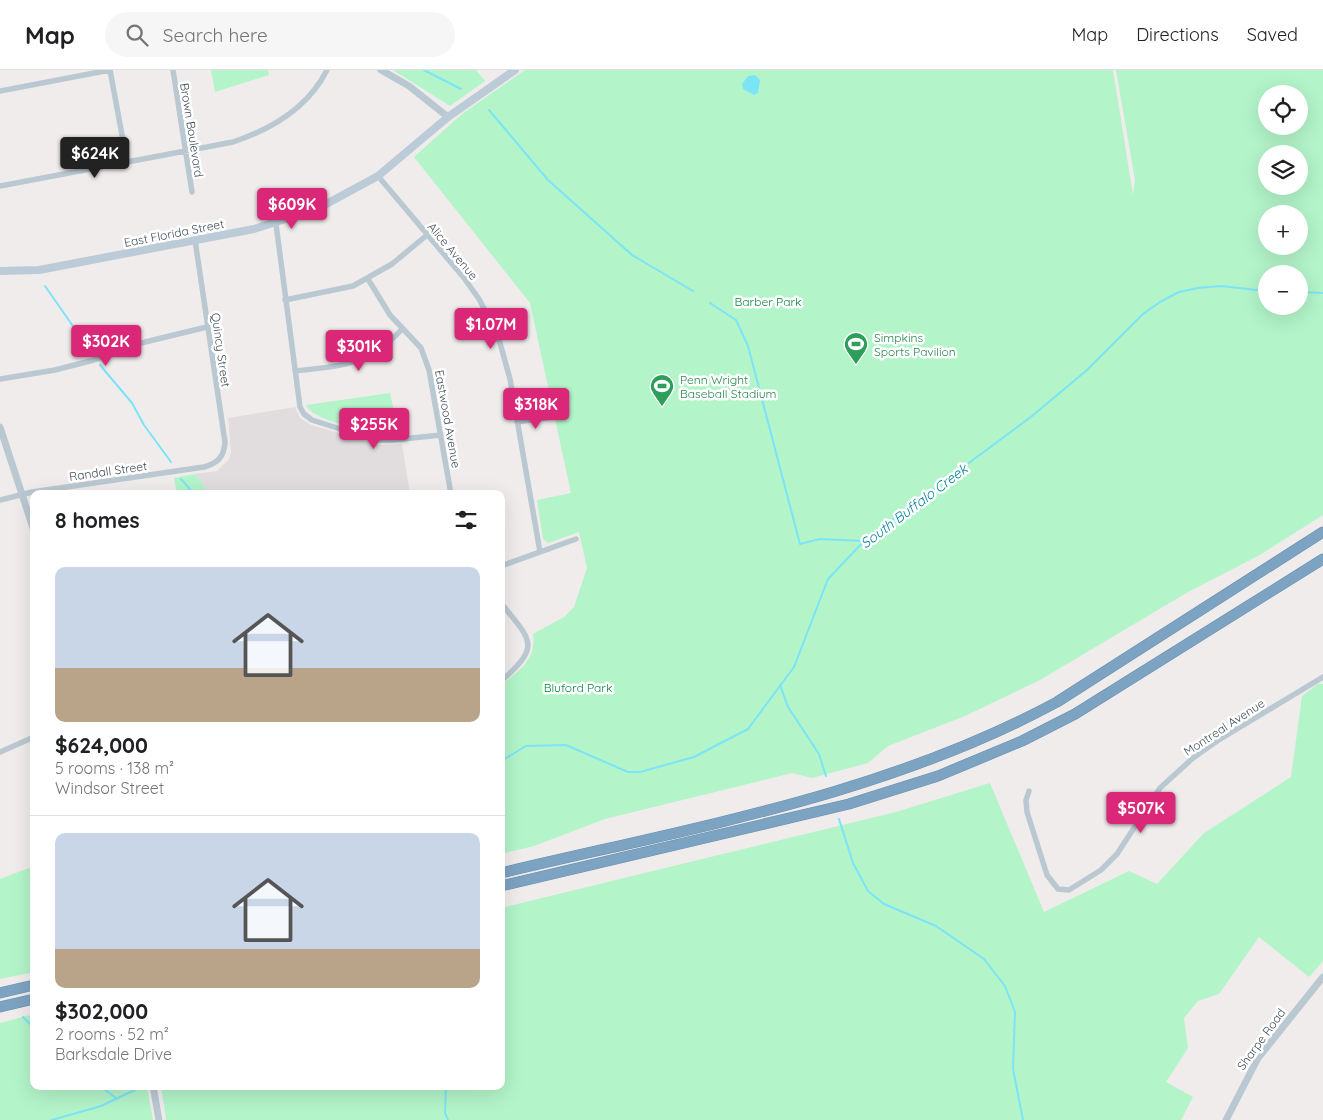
<!DOCTYPE html>
<meta charset="utf-8">
<style>
body{margin:0;font-family:Quicksand,sans-serif;background:#f6f6f6;color:#202124;height:100vh;display:flex;flex-direction:column;font-size:19px;white-space:nowrap}
*{box-sizing:border-box;margin:0}
p{font-size:16px;color:#757577}
.icon{flex:none;width:28px;height:28px;fill:none;stroke:currentColor;stroke-width:2;stroke-linecap:round;stroke-linejoin:round}
.map{position:relative;flex:1;overflow:hidden}
.details{position:absolute;left:30px;top:420px;width:475px;height:600px;display:flex;flex-direction:column;background:#fff;border-radius:10px;box-shadow:0 5px 20px #0002}
.details>*{flex:none}
.buttons{position:absolute;left:1258px;top:15px;display:grid;gap:10px}
.buttons a{display:grid;place-items:center;width:50px;height:50px;border-radius:50%;background:#fff;box-shadow:0 5px 20px #0002;font-size:25px}
.price{position:absolute;translate:-50% -42px;padding:0 11px;border-radius:5px;background:#db2777;color:#fff;font-size:16px;line-height:32px;filter:drop-shadow(0 1px 2px #0008)}
.price::after{content:'';position:absolute;left:50%;top:30px;width:15px;height:11px;margin-left:-8px;background:inherit;clip-path:polygon(0 0,100% 0,50% 100%)}
.price.current{background:#222;color:#fff}
ul{padding:0;list-style:none}
li{display:grid;align-content:center;gap:10px;height:265px;padding:0 25px}
li+li{border-top:1px solid #e0e0e0}
li span{display:grid;place-items:center;height:155px;border-radius:10px;color:#555}
li>.icon{margin-inline-start:auto}
span .icon{width:90px;height:90px;fill:#fffc;stroke-width:1}
li b{font-size:21px}
h2{display:flex;justify-content:space-between;align-items:center;height:60px;padding:0 25px;font-size:21px}
header{display:flex;align-items:center;gap:30px;box-sizing:border-box;height:70px;padding:0 25px;background:#fff;border-bottom:1px solid #e0e0e0}
header strong{font-size:24px}
nav{display:flex;gap:28px;margin-inline-start:auto;font-size:18px}
.search{width:350px;height:45px;background:#f6f6f6;display:flex;align-items:center;gap:12px;box-sizing:border-box;padding:0 18px;border-radius:28px;color:#757577;font-size:19px}
.map>svg:first-child{display:block}
.education{fill:#e1ddde}
.green{fill:#b3f4c9;fill-rule:evenodd}
.water{fill:#7be4f7}
.lines{fill:none;stroke-linecap:round;stroke-linejoin:round}
.stream{stroke:#7be4f7;stroke-width:2}
.motorway-casing{stroke:#688eae;stroke-width:11}
.minor{stroke:#bac8d1;stroke-width:5.5}
.tertiary{stroke:#bac8d1;stroke-width:7}
.secondary{stroke:#bccbd8;stroke-width:8}
.motorway{stroke:#7da3c2;stroke-width:10}
.labels{text-anchor:middle;dominant-baseline:central;stroke-width:5;stroke-linejoin:round;paint-order:stroke}
.street-label{font-size:12px;fill:#42515c;stroke:#fff}
.park-label{font-size:12px;fill:#0b8541;stroke:#fff}
.leisure-label{font-size:12px;fill:#27864d;stroke:#fff;text-anchor:start}
.water-label{font-size:14px;font-style:italic;fill:#038299;stroke:#fff}
</style>
<header>
<strong>Map</strong>
<div class="search"><svg class="icon" aria-label="search" viewBox="0 0 24 24"><circle cx="10" cy="10" r="6"/><path d="M15 15l6 6"/></svg>Search here</div>
<nav><a>Map</a><a>Directions</a><a>Saved</a></nav>
</header>
<div class="map">
<svg width="1323" height="1050" viewBox="0 0 1323 1050">
<rect width="100%" height="100%" fill="#f0ecec"/>
<path class="education" d="M295 337 300 348 311 355 380 375 402 374 410 424H210L195 404 217 401 229 389 231 382 228 348Z"/>
<path class="green" d="M211 0H268L269 5 215 22Z
M393 0H476L485 11 450 36Z
M525 0H1113L1133 125 1135 110 1116 0H1323V445L1258 486 1188 522 1040 610 965 646 888 676 868 693 812 708 792 703 605 749 534 776 501 784V615C519 601 537 589 533 564L564 547 574 537 587 498 579 462 548 473 543 469 537 430 571 423 530 233 414 87 462 44ZM1266 24H1299V56H1266ZM1266 84H1299V116H1266ZM1266 144H1299V176H1266ZM1266 204H1299V236H1266Z
M390 323 399 364C380 364 314 353 306 335Z
M195 404 210 424H177L174 408Z
M1318 614H1323V891L1309 907 1259 867 1219 924 1198 931 1184 948 1188 978 1166 1012 1193 1027 1181 1050H166L161 1016H501V838L896 742 990 713 1044 842 1129 801 1157 814 1204 763 1291 707 1302 626Z
M34 796V902L0 909V809Z
M34 944V1016H147L153 1050H0V953Z"/>
<path class="water" d="M755 5 760 10 758 23 754 25 743 19 742 14 748 6Z"/>
<g class="lines">
<path class="stream" d="M424 0 461 19
M489 40 548 110 632 185 693 221
M45 216 91 282
M1299 222 1323 223
M710 233 736 250 748 276 800 474 820 469 864 471
M100 295 132 333 144 355 171 392
M181 409 194 424
M780 615 788 637 819 684 826 706
M501 691 526 676 566 675 628 702H640L694 687 748 659 794 597 828 509 864 471 1032 346 1087 300 1143 244 1160 232 1179 222 1198 218 1221 216 1266 221
M839 749 853 793 868 821 884 834 936 856 984 889 1005 916 1015 942 1013 999 1023 1050
M23 947 34 958
M100 1016 116 1028
M446 1016 445 1043 448 1050
M52 1050 101 1036 143 1016"/>
<g class="motorway-casing">
<path id="motorway" d="M501 803C690 758 885 725 1057 632L1323 462
M501 816 849 734 938 706 1022 671 1075 644 1323 489
M0 923 34 915
M0 937 34 929"/>
</g>
<path class="minor" d="M173 0 192 122
M0 21 110 0 127 92
M378 106 464 208 479 229 489 248 500 273 510 309 540 482
M0 116 233 72C272 59 308 38 327 0
M276 154 300 337 304 344 312 350 375 370H393L441 365
M368 209 390 245 421 278 429 300 451 424
M285 230 353 216 392 194 427 165
M295 301C341 296 370 295 402 259
M0 309 55 300 94 290 145 272 207 257
M517 352 552 347
M0 430 32 422 204 397C218 393 224 387 225 372L195 170
M501 496 576 469
M501 533C530 570 543 575 501 611
M0 682 34 667
M1029 721 1026 730 1027 742 1047 805 1058 819 1069 820 1101 800 1117 784 1160 718 1193 688 1217 671 1323 607"/>
<path class="tertiary" d="M381 0 409 16 448 47
M0 357 34 461
M153 1016 159 1050
M1226 1050 1258 988 1323 907"/>
<path class="secondary" d="M0 201 39 200 254 159 317 139 378 106 448 47 515 0"/>
<use href="#motorway" class="motorway"/>
</g>
<defs>
<g id="stadium-pin" transform="scale(1.25)"><path d="M0 17L-7.5 6A9.5 9.5 0 1 1 7.5 6Z" fill="#2e9e5b" stroke="#fff"/><path d="M0-5a6.5 5 0 1 0 0 10a6.5 5 0 1 0 0-10ZM-3.5-1.8h7v3.6h-7Z" fill="#fff"/></g>
</defs>
<g fill-rule="evenodd">
<use href="#stadium-pin" x="856" y="274"/>
<use href="#stadium-pin" x="662" y="316"/>
</g>
<g class="labels">
<g class="street-label">
<text transform="translate(192 60) rotate(81)">Brown Boulevard</text>
<text transform="translate(174 163) rotate(-11)">East Florida Street</text>
<text transform="translate(453 181) rotate(50)">Alice Avenue</text>
<text transform="translate(221 280) rotate(82)">Quincy Street</text>
<text transform="translate(448 349) rotate(80)">Eastwood Avenue</text>
<text transform="translate(108 401) rotate(-8)">Randall Street</text>
<text transform="translate(1224 657) rotate(-33)">Montreal Avenue</text>
<text transform="translate(1261 969) rotate(-54)">Sharpe Road</text>
</g>
<g class="park-label">
<text x="768" y="231">Barber Park</text>
<text x="578" y="617">Bluford Park</text>
</g>
<g class="leisure-label">
<text x="874" y="267">Simpkins<tspan x="874" dy="14">Sports Pavilion</tspan></text>
<text x="680" y="309">Penn Wright<tspan x="680" dy="14">Baseball Stadium</tspan></text>
</g>
<g class="water-label">
<text transform="translate(914 436) rotate(-37)">South Buffalo Creek</text>
</g>
</g>
</svg>
<div class="buttons">
<a><svg class="icon" aria-label="locate" viewBox="0 0 24 24"><circle cx="12" cy="12" r="6"/><path d="M12 2v4M12 18v4M2 12h4M18 12h4"/></svg></a>
<a><svg class="icon" aria-label="layers" viewBox="0 0 24 24"><path d="M12 4l9 5-9 5-9-5zM3 14l9 5 9-5"/></svg></a>
<a>+</a>
<a>−</a>
</div>
<b class="price current" style="left:95px;top:109px">$624K</b>
<b class="price" style="left:292px;top:160px">$609K</b>
<b class="price" style="left:491px;top:280px">$1.07M</b>
<b class="price" style="left:106px;top:297px">$302K</b>
<b class="price" style="left:359px;top:302px">$301K</b>
<b class="price" style="left:536px;top:360px">$318K</b>
<b class="price" style="left:374px;top:380px">$255K</b>
<b class="price" style="left:1141px;top:764px">$507K</b>
<section class="details">
<h2>8 homes<svg class="icon" aria-label="filters" viewBox="0 0 24 24"><path d="M4 7h16M4 17h16"/><circle cx="9" cy="7" r="2"/><circle cx="15" cy="17" r="2"/></svg></h2>
<ul>
<li><span style="background:linear-gradient(#c9d6e8 65%,#b9a48a 0)"><svg class="icon" aria-label="home" viewBox="0 0 24 24"><path d="M3 11l9-7 9 7M6 9v11h12V9"/></svg></span><div><b>$624,000</b><p>5 rooms · 138 m²</p><p>Windsor Street</p></div></li>
<li><span style="background:linear-gradient(#c9d6e8 75%,#b9a48a 0)"><svg class="icon" aria-label="home" viewBox="0 0 24 24"><path d="M3 11l9-7 9 7M6 9v11h12V9"/></svg></span><div><b>$302,000</b><p>2 rooms · 52 m²</p><p>Barksdale Drive</p></div></li>
</ul>
</section>
</div>
